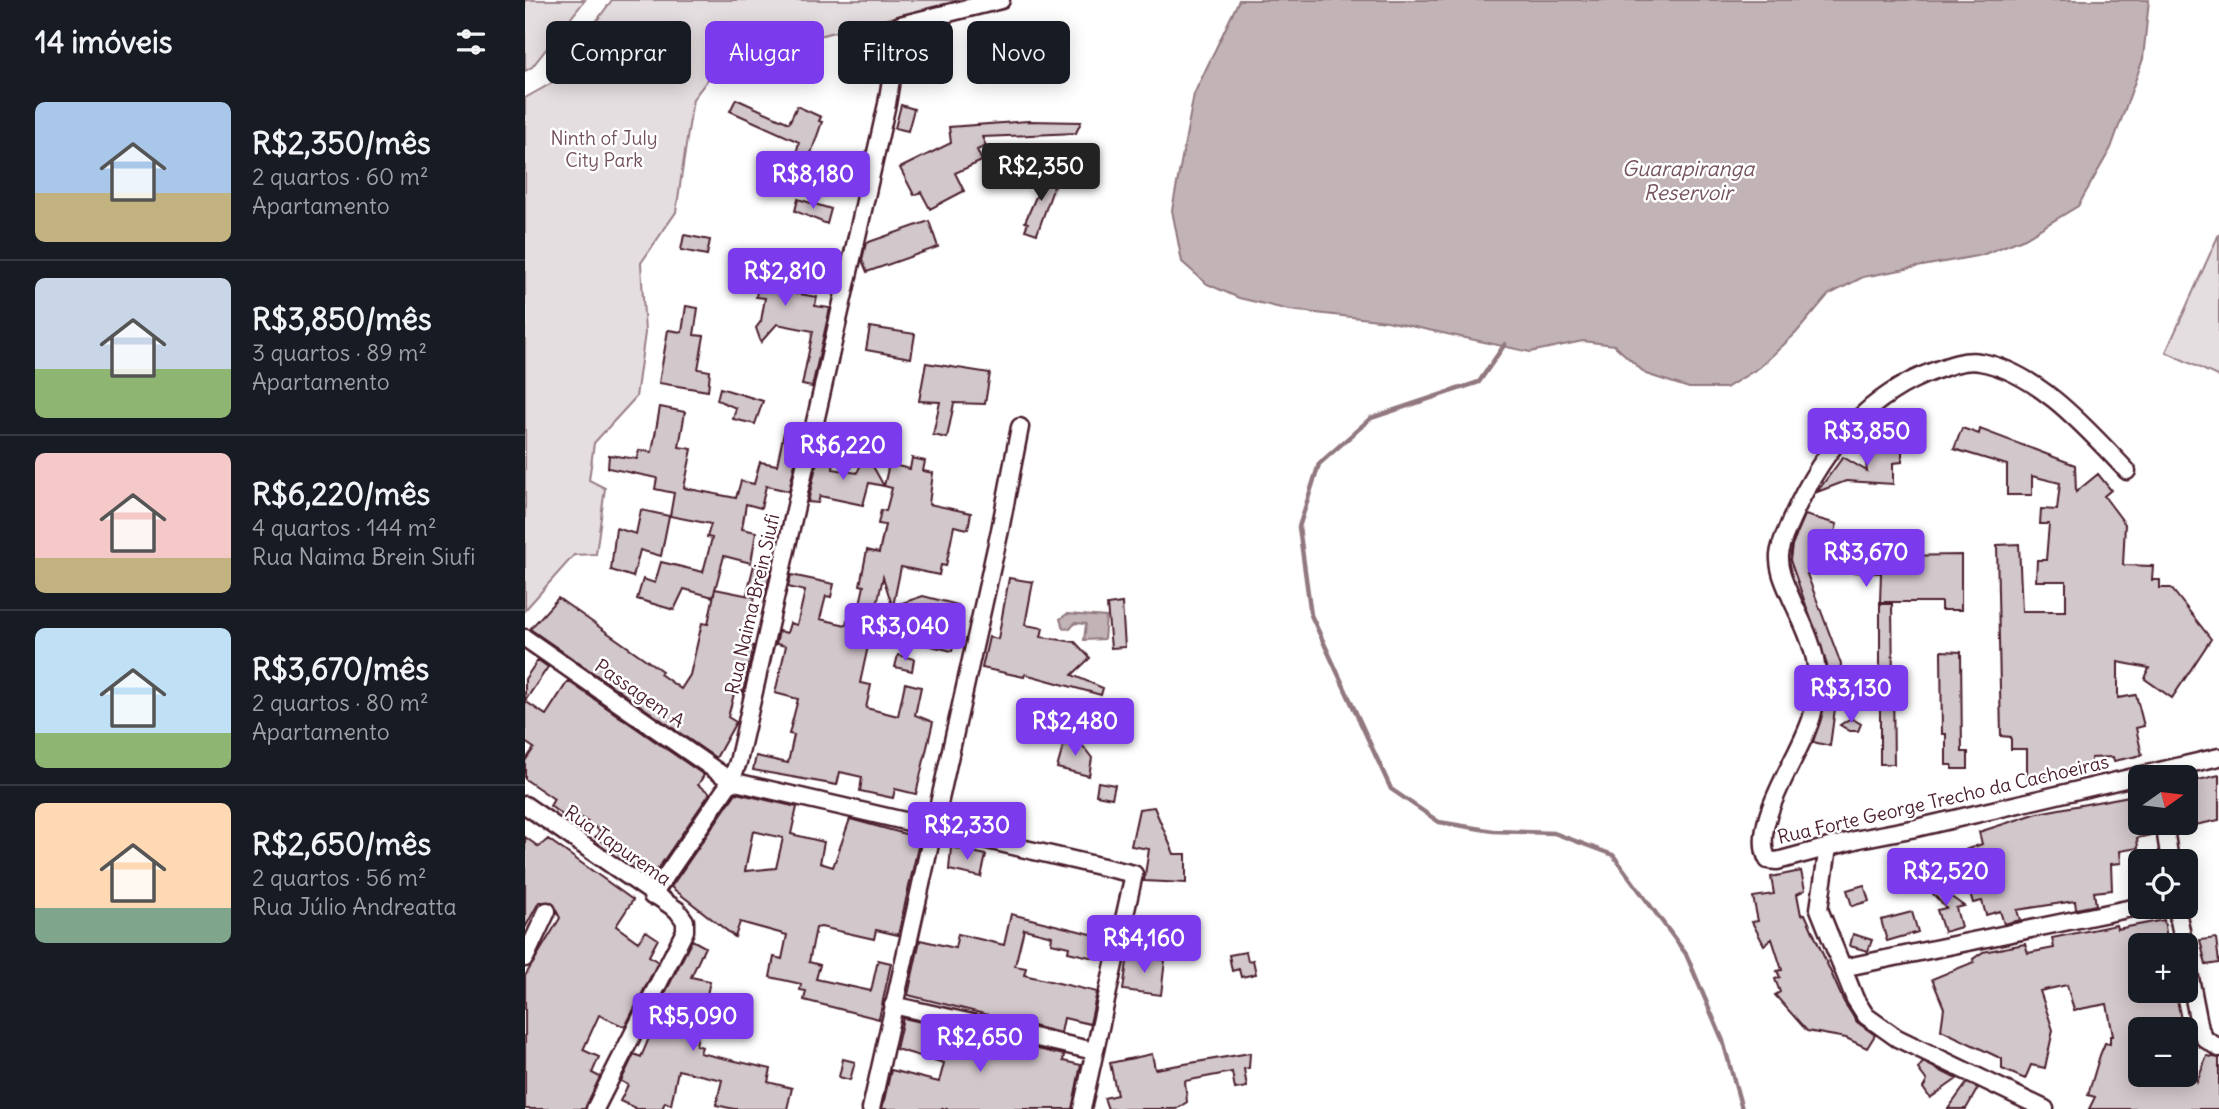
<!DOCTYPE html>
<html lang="pt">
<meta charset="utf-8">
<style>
body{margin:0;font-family:Delius,sans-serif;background:#242831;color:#f1f3f6;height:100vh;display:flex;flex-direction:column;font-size:26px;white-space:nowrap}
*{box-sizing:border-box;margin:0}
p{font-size:23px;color:#9ea1a6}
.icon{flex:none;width:38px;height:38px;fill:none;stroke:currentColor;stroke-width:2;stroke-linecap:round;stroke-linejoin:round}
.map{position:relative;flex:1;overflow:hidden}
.details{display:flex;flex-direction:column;background:#171b24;width:525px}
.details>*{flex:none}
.hud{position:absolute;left:21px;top:21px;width:665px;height:63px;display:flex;gap:14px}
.needle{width:46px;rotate:76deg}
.tools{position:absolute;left:1603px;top:765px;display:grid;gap:14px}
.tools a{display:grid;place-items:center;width:70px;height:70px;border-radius:10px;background:#171b24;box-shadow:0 4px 18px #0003;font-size:35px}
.price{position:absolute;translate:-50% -60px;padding:0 16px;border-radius:7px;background:#7c3aed;color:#fff;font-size:23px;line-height:46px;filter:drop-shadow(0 2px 4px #0008)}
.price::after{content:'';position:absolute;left:50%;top:42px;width:21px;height:16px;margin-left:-10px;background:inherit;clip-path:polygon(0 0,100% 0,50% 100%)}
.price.active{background:#222;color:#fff}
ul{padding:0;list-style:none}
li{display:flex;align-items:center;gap:21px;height:175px;padding:0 35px}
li+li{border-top:2px solid #363941}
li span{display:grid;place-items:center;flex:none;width:196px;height:140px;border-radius:10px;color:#555}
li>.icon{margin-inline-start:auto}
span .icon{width:84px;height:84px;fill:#fffc;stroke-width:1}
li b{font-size:30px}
h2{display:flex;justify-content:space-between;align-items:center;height:84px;padding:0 35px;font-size:30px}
.tag{padding:0 24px;border-radius:10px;background:#171b24;box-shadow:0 4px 18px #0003;font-size:24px;line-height:63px}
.tag.active{background:#7c3aed;color:#fff}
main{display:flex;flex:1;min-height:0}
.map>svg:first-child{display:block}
.green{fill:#e5dee0;stroke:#987e86;stroke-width:2}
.water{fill:#c1b3b6;stroke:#91787e;stroke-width:2}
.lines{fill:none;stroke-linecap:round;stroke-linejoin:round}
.stream{stroke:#91787e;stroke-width:4.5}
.building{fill:#d2c7cb;stroke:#4a1f2b;stroke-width:2;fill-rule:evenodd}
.street-casing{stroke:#4a1f2b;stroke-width:21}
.street{stroke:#fff;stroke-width:16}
.labels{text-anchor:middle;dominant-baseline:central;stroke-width:5;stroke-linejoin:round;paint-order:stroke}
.park-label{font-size:19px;fill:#714f58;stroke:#fff}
.street-label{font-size:19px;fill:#4a1f2b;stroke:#fff}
.water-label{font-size:21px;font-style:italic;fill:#74535c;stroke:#fff}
</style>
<main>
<section class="details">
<h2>14 imóveis<svg class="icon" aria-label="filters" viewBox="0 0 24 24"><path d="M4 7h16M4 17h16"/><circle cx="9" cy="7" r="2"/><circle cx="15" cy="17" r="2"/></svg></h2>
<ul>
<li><span style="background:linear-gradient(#a9c7e8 65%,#c2b280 0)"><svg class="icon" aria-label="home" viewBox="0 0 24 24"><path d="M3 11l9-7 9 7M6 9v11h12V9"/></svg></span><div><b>R$2,350/mês</b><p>2 quartos · 60 m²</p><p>Apartamento</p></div></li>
<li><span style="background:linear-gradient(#c9d6e8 65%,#8fb573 0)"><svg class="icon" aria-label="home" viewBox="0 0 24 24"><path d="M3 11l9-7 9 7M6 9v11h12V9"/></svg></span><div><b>R$3,850/mês</b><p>3 quartos · 89 m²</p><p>Apartamento</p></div></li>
<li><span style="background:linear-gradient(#f6c9c9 75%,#c2b280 0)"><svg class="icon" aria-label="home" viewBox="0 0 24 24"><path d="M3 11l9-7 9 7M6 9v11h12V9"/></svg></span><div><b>R$6,220/mês</b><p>4 quartos · 144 m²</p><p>Rua Naima Brein Siufi</p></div></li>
<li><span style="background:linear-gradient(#bfe0f5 75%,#8fb573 0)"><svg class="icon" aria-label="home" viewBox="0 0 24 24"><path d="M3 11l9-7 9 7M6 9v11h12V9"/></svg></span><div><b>R$3,670/mês</b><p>2 quartos · 80 m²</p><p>Apartamento</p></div></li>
<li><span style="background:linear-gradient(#ffd9b3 75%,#7fa58c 0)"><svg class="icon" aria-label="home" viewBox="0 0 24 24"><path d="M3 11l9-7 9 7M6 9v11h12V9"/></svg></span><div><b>R$2,650/mês</b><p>2 quartos · 56 m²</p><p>Rua Júlio Andreatta</p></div></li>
</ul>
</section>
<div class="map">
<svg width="1694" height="1109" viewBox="0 0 1694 1109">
<rect width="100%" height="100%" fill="#fff"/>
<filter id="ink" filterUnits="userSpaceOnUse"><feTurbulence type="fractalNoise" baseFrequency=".0143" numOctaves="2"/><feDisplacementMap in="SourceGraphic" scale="14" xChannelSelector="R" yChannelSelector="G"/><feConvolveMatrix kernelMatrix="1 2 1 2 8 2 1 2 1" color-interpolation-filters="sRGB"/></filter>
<g filter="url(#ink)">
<path class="green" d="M0 0H60L7 67 0 71Z
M87 0H437L198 60 168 99 151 212 116 263 120 333 111 397 69 443 64 480 80 488 71 554 49 555 0 610V98L25 84Z
M1694 234V377L1641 352Z"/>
<path class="water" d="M714 0H1624L1618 59 1586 148 1553 206 1500 238 1457 255 1338 277 1303 295 1271 333 1235 367 1201 388H1164L1121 374 1089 345 1058 341 1005 352 862 321 764 310 714 298 682 284 657 262 647 210 669 94Z
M542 614 581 617 579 639 559 640 561 624 550 623 545 629 538 628 535 619Z"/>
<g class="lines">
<path class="stream" d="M980 344 954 382 846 418 794 464 774 527 786 615 866 789 914 822 968 831 1029 833 1088 855 1161 954 1198 1041 1217 1109"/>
</g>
<path class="building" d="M211 99 264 123 272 106 296 117 294 121 297 122 283 162 289 163 286 178 266 174 274 142 205 111Z
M376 105 389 109 383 131 370 128Z
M503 121 556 122 551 133 457 137 461 146 452 150 457 161 430 173 439 191 405 209 396 192 389 195 375 168 426 143 424 127Z
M522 171 533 175 512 234 500 230 503 223 500 222Z
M273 199 306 209 302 224 270 211Z
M404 221 413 247 342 272 337 260 341 243Z
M159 235 185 240 182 255 156 250Z
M214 252 252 259 246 289 292 297 290 306 305 308 287 387 277 385 288 331 252 324 236 342 231 328 236 321 240 298 231 297 234 282 210 279Z
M161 306 173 308 169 335 179 336 173 369 185 371 183 391 134 383 143 330 157 332Z
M345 327 390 334 386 358 341 350Z
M401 363 465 373 460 404 429 403 422 438 408 435 415 402 394 401Z
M195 388 238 401 230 424 208 419 211 408 192 400Z
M135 407 160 412 154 447 167 449 159 488 211 498 216 481 229 484 235 462 252 465 259 432 276 435 264 491 241 486 236 508 221 504 217 529 231 532 226 563 199 556 188 597 159 589 149 610 112 599 118 579 130 583 136 562 178 572 187 538 182 537 186 524 145 516 149 493 130 489 132 478 83 468 84 455 112 459 114 450 127 452Z
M1437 428 1454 434 1455 429 1550 465 1551 492 1573 474 1586 490 1579 496 1600 524 1598 565 1628 566 1627 580H1635V588H1646L1686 639 1647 698 1620 679 1624 668 1593 662V698L1611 695 1619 726 1611 728 1617 755 1589 761 1588 757 1566 758V766L1502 780V749H1486V737L1476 736 1472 545 1494 544 1497 611H1541V581H1511L1512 560H1521L1524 524H1515L1516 509 1532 510 1535 483 1507 476V495H1482V465L1429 449Z
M1377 446V462L1368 463V484L1321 481 1292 492 1318 457 1342 471 1339 451Z
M341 454 359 486 344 483 338 505 295 496 293 503 283 502 293 457 309 461 308 469 332 473Z
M387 458 400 461 398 471 408 473 404 504 446 513 443 529 429 526 421 566 416 565 414 575 376 567 368 606 398 596 433 605 428 625 433 626 427 651 389 642 393 621 374 627 358 577 335 683 346 685 341 708 373 716 380 683 396 687 390 715 408 722 391 794 370 789 368 798 335 791 337 777 315 772 312 785 228 770 231 756 263 763 269 735 264 734 273 699 250 693 261 646 251 644 254 631 262 633 265 623 272 625 280 591 263 587 266 575 309 584 306 597 301 596 295 619 321 625 322 620 331 622 339 586 335 585 342 550 354 553 360 525 353 524 356 510 361 511 367 488 359 486 364 464 385 469Z
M116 510 144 516 136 556 115 550 108 577 86 570 91 528 111 534Z
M1280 515 1312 524 1306 549 1366 551V556L1436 555V610H1416V602H1355L1356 573 1293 571V574H1282L1316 664 1305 746 1288 742 1301 701 1302 665 1265 560 1267 545Z
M229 565 246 569 240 597 222 593Z
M484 578 508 582 500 625 518 628 516 637 550 642 565 658 547 675 578 688 576 695 500 674 499 677 457 668 464 637 473 639Z
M190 589 230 597 219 644 229 646 218 692 210 690 203 717 211 722 191 758 5 629 33 598 137 671 135 674 156 689 165 675 177 623 183 624Z
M597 603 600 647 586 648 582 605Z
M1355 604H1367L1369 764H1355Z
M1416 651 1436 652 1437 752H1443V769H1427V765H1421V734H1417Z
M373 655 389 659 387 671 370 667Z
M13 660 23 667 0 701 21 715 43 681 179 775 173 785 185 793 130 873 118 865 115 869 70 837 75 831 44 809 39 816 25 806 29 799 0 779V761L9 748 0 742V679Z
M1326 718 1336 724 1333 731H1325L1315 725Z
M548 733 567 758 564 776 532 768 538 747Z
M1694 775V820L1661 827V783Z
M573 782 590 785 587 798 571 795Z
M211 793 272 807 266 834 299 842 295 863 308 867 325 819 395 838 373 935 351 930 349 939 296 927 291 928 284 962 295 965 291 979 346 991 353 960 366 963 354 1019 279 1000 281 991 275 990 276 984 245 977 249 957 257 959 262 935 215 922 210 937 146 887ZM228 831 258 838 251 868 220 871Z
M1615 794V822H1624L1626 835 1612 838 1613 848 1595 851 1596 863 1586 864 1587 890 1569 892 1571 905 1551 909 1550 901 1492 910 1495 920 1479 924 1475 911 1461 915 1457 901 1448 903 1438 869 1404 879 1400 864 1457 844 1454 832 1513 813Z
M629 807 649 854H661V883L619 881 624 849 606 846 614 809Z
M0 837 14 847 23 839 108 900 91 926 113 942 121 931 133 939 124 956 133 962 100 1027 74 1015 58 1050 74 1057 67 1073 75 1077 60 1109H0V976L35 918 27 902H14L0 928Z
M426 847 461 855 456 877 424 870Z
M1276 871 1280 890 1272 894 1276 915 1280 914 1319 1002 1332 1022 1350 1035 1342 1048 1321 1038 1282 1031 1250 995 1255 992 1250 979 1255 977 1252 971 1257 970 1247 939 1239 945 1227 922 1233 921 1228 897 1249 894 1246 877Z
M1401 879 1439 906 1431 908 1436 927 1419 932 1412 910 1421 908 1398 883Z
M1339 885 1344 901 1327 906 1322 890Z
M1387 912 1393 932 1362 941 1356 920Z
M486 914 574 936 569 958 543 952 544 947 526 943 527 936 499 929 490 966 501 968 499 975 572 992 565 1024 539 1018 536 1033 383 995 395 940 430 948 433 934 479 945Z
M1639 920 1643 945H1615V990H1650L1658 1029H1615V1074H1670L1672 1082 1682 1056 1694 1058V1109H1564L1570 1097 1563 1095 1575 1055 1580 1043 1585 1044V1036H1588L1582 1004 1549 1010 1542 985 1515 991 1528 1030 1520 1068 1506 1065 1500 1079 1477 1069V1059L1416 1030 1419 1008 1407 979 1449 962 1448 959 1458 952 1500 944 1503 953 1529 948 1527 938 1591 925 1592 929Z
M1328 934 1347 940 1343 951 1325 946Z
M1691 938 1694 963 1681 965 1675 940Z
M167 940 180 947 166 977 185 981 171 1045 177 1047 175 1053 246 1069 243 1082 267 1088 262 1109H209L191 1105 197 1080 153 1070 146 1105 140 1102 137 1109H112L95 1101 103 1085 96 1081 109 1054 116 1057 133 1017 129 1015Z
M721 952 723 961 728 960 731 974 716 977 714 969 707 971 704 955Z
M603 955 640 960 636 995 598 990Z
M378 1018 432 1030 431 1036 484 1049 486 1043 539 1055 538 1061 556 1065 547 1109H357L366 1070 414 1082 419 1063 371 1049Z
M725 1053 724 1068 719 1069 722 1087 710 1089 707 1072 660 1081 662 1102 651 1109H583L579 1098 592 1095 585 1063 627 1054 630 1069Z
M318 1059 330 1062 325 1080 314 1077Z
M1398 1062 1432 1079 1405 1098 1398 1088 1402 1081 1393 1069Z
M1442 1083 1453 1088 1441 1109H1423Z"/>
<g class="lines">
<g class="street-casing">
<path id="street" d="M1602 471C1563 430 1513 372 1455 362 1440 359 1422 366 1409 371 1340 396 1295 454 1266 520 1262 531 1255 543 1254 555 1253 571 1261 586 1267 600 1287 643 1300 668 1287 716 1278 752 1223 824 1243 860L1252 861 1334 839 1391 828 1694 757
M0 638 206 781 609 874 557 1109
M0 805 152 910 160 921V931L70 1109
M1639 822 1645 861
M1303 847 1294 909 1330 999 1341 1016 1372 1038 1520 1109
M127 896 206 781 213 762 362 104 375 25 476 0
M1651 906 1659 945
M1661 957 1675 1029 1680 1039 1694 1048
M0 958 22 911
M1317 968 1617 906
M368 1005 569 1051
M346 1109 475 530 495 427"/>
</g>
<use href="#street" class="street"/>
</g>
</g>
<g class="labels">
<g class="park-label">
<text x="79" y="138">Ninth of July<tspan x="79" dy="22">City Park</tspan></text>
</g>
<g class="street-label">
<text transform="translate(227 604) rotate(-77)">Rua Naima Brein Siufi</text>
<text transform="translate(115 693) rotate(35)">Passagem A</text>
<text transform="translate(1418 799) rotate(-13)">Rua Forte George Trecho da Cachoeiras</text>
<text transform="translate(93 845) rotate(35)">Rua Tapurema</text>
</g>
<g class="water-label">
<text x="1163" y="168">Guarapiranga<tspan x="1163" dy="24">Reservoir</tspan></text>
</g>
</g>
</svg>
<div class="tools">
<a><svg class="needle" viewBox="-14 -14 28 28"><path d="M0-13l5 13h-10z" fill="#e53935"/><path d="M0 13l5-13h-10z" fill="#9ea1a6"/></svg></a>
<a><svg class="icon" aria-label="locate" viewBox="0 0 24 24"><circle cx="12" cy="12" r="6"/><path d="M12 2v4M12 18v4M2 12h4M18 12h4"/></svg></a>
<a>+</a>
<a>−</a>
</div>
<b class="price active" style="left:516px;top:203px">R$2,350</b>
<b class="price" style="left:288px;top:211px">R$8,180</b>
<b class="price" style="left:260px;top:308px">R$2,810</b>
<b class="price" style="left:1342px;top:468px">R$3,850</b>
<b class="price" style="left:318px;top:482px">R$6,220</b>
<b class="price" style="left:1341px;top:589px">R$3,670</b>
<b class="price" style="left:380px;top:663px">R$3,040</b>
<b class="price" style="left:1326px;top:725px">R$3,130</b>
<b class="price" style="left:550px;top:758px">R$2,480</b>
<b class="price" style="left:442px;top:862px">R$2,330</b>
<b class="price" style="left:1421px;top:908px">R$2,520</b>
<b class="price" style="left:619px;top:975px">R$4,160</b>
<b class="price" style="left:168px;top:1053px">R$5,090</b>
<b class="price" style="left:455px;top:1074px">R$2,650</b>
<div class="hud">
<a class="tag">Comprar</a>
<a class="tag active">Alugar</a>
<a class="tag">Filtros</a>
<a class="tag">Novo</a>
</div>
</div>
</main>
